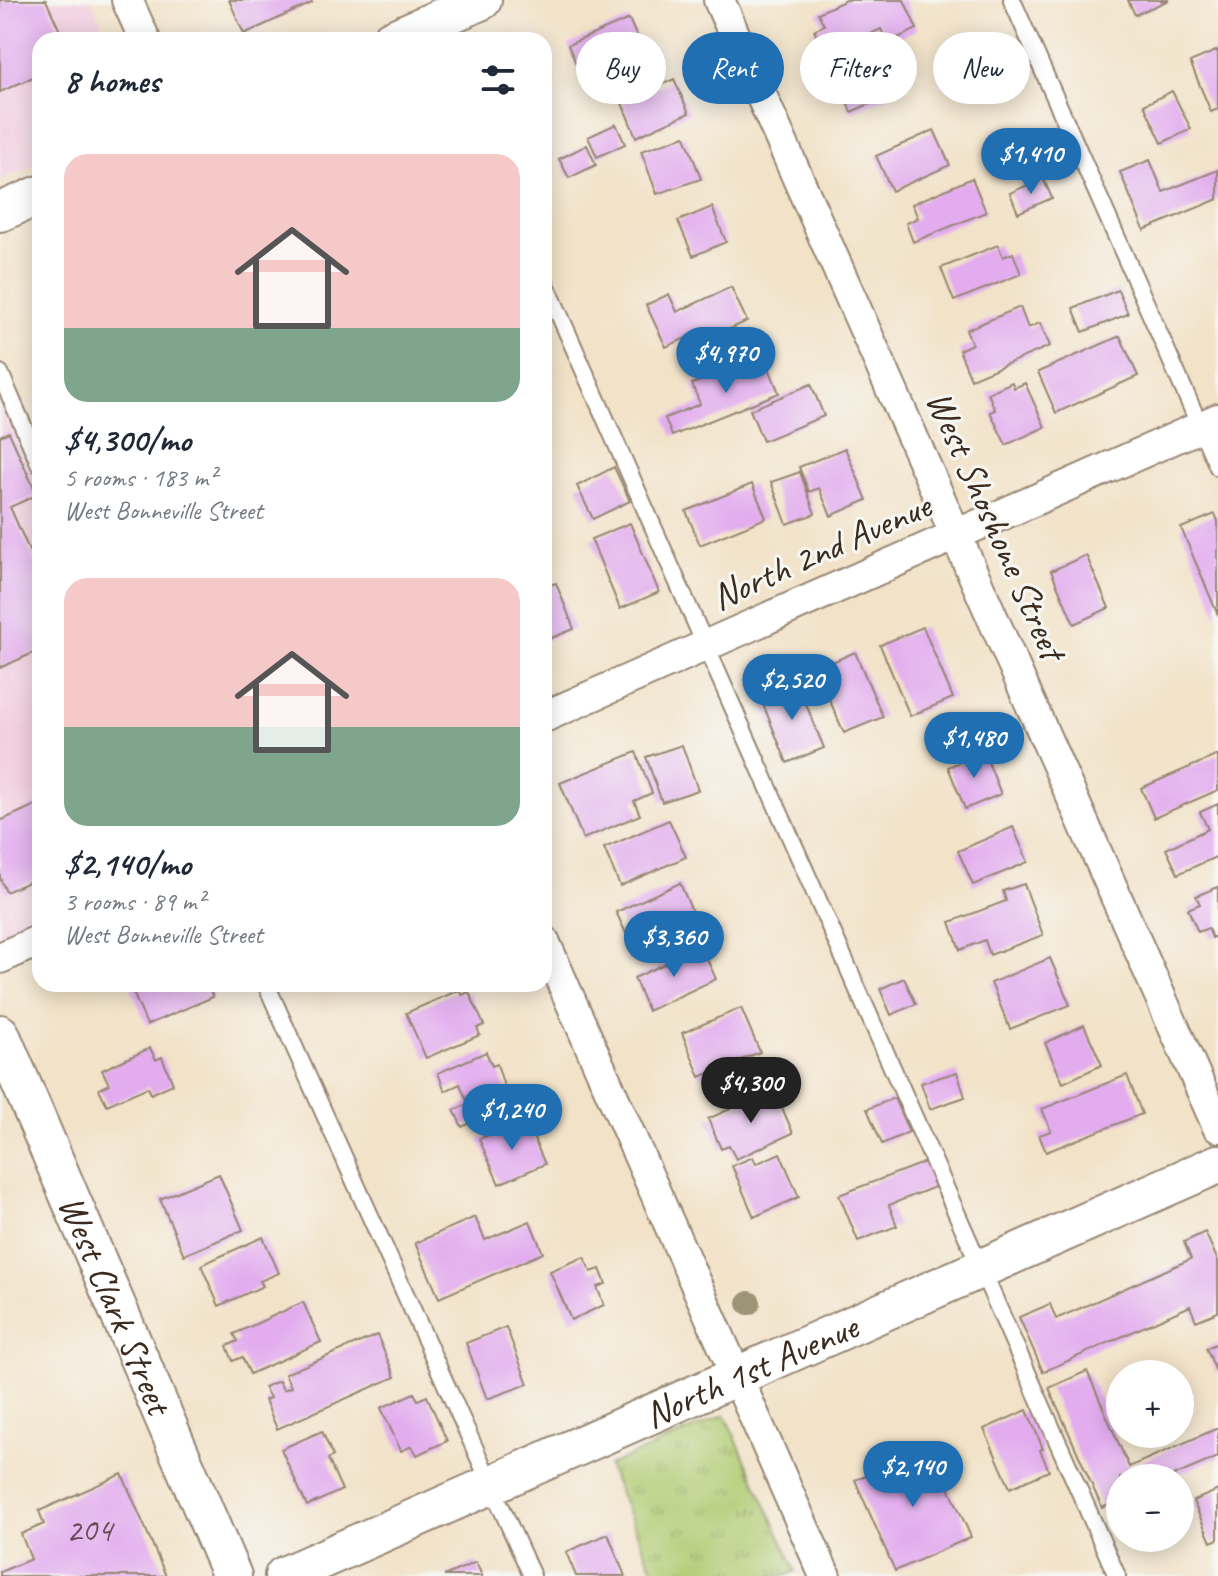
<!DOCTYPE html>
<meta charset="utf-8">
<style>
body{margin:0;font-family:Caveat,sans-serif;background:#f6f6f7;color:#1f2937;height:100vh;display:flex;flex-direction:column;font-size:30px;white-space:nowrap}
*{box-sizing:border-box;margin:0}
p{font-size:26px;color:#747a83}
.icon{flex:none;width:44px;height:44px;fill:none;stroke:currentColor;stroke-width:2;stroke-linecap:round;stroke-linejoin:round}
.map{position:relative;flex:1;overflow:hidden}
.panel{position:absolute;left:32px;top:32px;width:520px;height:960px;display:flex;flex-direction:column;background:#fff;border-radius:24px;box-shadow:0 4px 20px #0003}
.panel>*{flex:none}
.guide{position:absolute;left:576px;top:32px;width:522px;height:72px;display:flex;gap:16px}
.fabs{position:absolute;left:1106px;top:1360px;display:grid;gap:16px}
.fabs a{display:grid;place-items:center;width:88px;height:88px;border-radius:50%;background:#fff;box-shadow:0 4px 20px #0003;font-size:40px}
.price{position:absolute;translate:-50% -68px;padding:0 18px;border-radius:28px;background:#1f6fb2;color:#fff;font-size:26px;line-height:52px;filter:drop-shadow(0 2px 4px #0008)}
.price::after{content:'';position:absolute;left:50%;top:48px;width:24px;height:18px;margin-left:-12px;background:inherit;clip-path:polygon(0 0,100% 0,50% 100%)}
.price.selected{background:#222;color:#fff}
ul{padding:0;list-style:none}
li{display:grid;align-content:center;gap:16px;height:424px;padding:0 32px}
li span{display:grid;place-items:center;height:248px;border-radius:24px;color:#555}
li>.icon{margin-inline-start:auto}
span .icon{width:144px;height:144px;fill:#fffc;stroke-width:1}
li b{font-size:34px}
h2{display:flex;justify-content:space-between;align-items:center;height:96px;padding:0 32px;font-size:34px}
.chip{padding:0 28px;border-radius:36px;background:#fff;box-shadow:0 4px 20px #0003;font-size:28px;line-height:72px}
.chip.selected{background:#1f6fb2;color:#fff}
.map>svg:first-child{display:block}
.built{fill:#f3cfe0}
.grass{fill:url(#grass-tufts);stroke:#757a47;stroke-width:2}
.building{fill:#e2acee}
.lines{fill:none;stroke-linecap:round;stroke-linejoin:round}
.service-casing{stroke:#968673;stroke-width:20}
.minor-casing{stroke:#968673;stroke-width:34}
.tertiary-casing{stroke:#968673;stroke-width:42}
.service{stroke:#fff;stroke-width:16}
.minor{stroke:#fff;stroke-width:30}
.tertiary{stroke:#fff;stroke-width:38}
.tree{fill:#9d9376}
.labels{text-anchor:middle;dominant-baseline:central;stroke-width:6;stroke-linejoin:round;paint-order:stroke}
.number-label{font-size:34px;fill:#654a52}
.street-label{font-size:38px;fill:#3b2a1e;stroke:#f6f6f2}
</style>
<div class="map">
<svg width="1218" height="1576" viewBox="0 0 1218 1576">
<defs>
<pattern id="grass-tufts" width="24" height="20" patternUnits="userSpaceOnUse" patternTransform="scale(2)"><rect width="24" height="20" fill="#afca70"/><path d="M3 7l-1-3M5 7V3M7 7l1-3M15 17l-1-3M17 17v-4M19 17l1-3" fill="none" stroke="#90a45b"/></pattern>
</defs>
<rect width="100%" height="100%" fill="#f6f6f2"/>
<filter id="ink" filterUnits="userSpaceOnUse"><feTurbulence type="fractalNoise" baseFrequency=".0125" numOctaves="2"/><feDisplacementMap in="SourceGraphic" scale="16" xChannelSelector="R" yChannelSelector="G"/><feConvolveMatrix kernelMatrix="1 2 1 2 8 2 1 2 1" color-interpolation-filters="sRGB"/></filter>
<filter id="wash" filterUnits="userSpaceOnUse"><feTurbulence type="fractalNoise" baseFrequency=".006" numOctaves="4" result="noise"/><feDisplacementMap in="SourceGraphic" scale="32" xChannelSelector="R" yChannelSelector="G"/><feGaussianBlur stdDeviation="1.8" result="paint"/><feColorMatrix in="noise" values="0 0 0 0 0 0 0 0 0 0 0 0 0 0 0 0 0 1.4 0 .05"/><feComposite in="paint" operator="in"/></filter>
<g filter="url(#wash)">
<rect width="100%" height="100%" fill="#f2e2c8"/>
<path class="built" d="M0 0H91L109 40H40V162L0 180Z
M0 373 40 464V917L0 935Z"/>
<path class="grass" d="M725 1415 796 1571 785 1576H656L608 1466Z"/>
<g id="blocks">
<path class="building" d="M0 0H46L64 40H40V74L0 92Z
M229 0H311L312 3 244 34Z
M846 0H904L917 29 887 43 881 29 825 55 814 30 824 25 818 13Z
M1128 0H1169L1135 15Z
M629 19 645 56 584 82 568 45Z
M1218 50V109L1211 112 1190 62Z
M888 63 900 91 851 112 839 83Z
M674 79 689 113 636 137 622 103Z
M1172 91 1191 129 1162 143 1144 105Z
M616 124 625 144 597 157 588 137Z
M934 130 950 165 892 191 876 156Z
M685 136 701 179 657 194 641 151Z
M587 145 596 165 569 178 559 159Z
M1150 160 1163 192 1218 170V199L1144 230 1120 172Z
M972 178 986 212 913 242 906 223 918 218 912 204Z
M1043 178 1052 198 1018 213 1010 193Z
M712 207 726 242 693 256 678 221Z
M998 245 1003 257 1013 253 1021 274 954 301 941 268Z
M731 287 747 321 692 347 688 337 666 347 646 305 669 294 677 312Z
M1118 290 1128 314 1083 332 1073 308Z
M1020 307 1028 328 1040 323 1050 346 971 379 959 350 972 344 966 330Z
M1120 336 1138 376 1056 413 1038 372Z
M764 356 779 393 672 436 665 418 700 404 692 384Z
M1012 382 1014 388 1025 383 1045 427 1006 445 990 412 995 410 988 393Z
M811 384 824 416 763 441 750 410Z
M9 432 37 495 10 507 40 575V650L0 668V436Z
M845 448 867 500 831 516 819 488 809 492 799 467Z
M614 467 630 501 593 519 577 486Z
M800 472 815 514 787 524 771 482Z
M752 484 766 518 700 545 686 511Z
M1215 514 1218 521V615L1181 528Z
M630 523 659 592 620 609 591 539Z
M1086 555 1109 608 1074 624 1051 571Z
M556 583 574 629 544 641V587Z
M923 627 953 698 910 716 880 645Z
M855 652 883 717 844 733 816 669Z
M797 682 824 748 787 763 760 697Z
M682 745 698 790 662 802 646 757Z
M636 752 652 793 634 801 640 815 583 839 560 783Z
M984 752 1001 794 965 809 948 767Z
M1218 755V790L1154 818 1141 788Z
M40 803V877L6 892 0 878V821Z
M1218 804V856L1178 874 1166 849 1208 829 1200 812Z
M669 820 686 857 620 886 604 848Z
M1013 827 1028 862 973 885 958 851Z
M680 883 694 916 631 944 616 912Z
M1024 884 1043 935 990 955 985 940 960 950 950 922 1006 901 1003 891Z
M1218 887V935L1212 938 1208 928 1198 932 1188 909 1200 904 1196 896Z
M703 950 716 979 648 1011 634 978 686 954 688 957Z
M1050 958 1070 1005 1010 1029 991 983Z
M904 978 916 1004 891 1015 880 989Z
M141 984H207L213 997 147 1025 131 988Z
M459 990 462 995 469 992 484 1025 477 1028 480 1035 426 1058 406 1013Z
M741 1008 760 1052 700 1077 682 1033Z
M1084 1025 1102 1065 1063 1083 1045 1043Z
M150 1048 156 1060 162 1057 173 1084 151 1094 148 1087 107 1105 99 1089 109 1084 102 1070Z
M486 1052 492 1066 497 1064 510 1105 462 1127 454 1110 468 1104 460 1084 445 1091 438 1073Z
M957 1072 965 1097 930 1109 921 1083Z
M1127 1075 1142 1114 1046 1152 1039 1135 1051 1131 1042 1109Z
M774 1089 793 1133 736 1159 729 1146 721 1149 708 1119Z
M894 1098 909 1132 882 1144 867 1109Z
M525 1119 545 1164 499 1184 479 1139Z
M780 1153 799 1197 754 1217 732 1166 753 1157 756 1164Z
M925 1162 935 1187 889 1205 897 1226 858 1241 839 1195Z
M219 1174 243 1230 184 1255 160 1199Z
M475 1217 485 1240 530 1221 543 1253 439 1298 415 1243Z
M1205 1232 1218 1261V1312L1196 1321 1190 1306 1043 1372 1019 1317 1050 1304 1056 1319 1191 1259 1184 1242Z
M263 1237 279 1273 260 1281 263 1286 219 1306 201 1265Z
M584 1257 591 1272 600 1269 606 1284 597 1287 604 1305 571 1320 550 1271Z
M303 1302 321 1342 250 1374 242 1357 233 1361 227 1346 238 1341 234 1334Z
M506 1327 528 1384 487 1399 466 1343Z
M377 1335 395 1377 277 1429 265 1400 270 1398 264 1387 279 1381 283 1390 291 1387 285 1374Z
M1218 1343V1376L1206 1348Z
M1087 1371 1129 1467 1218 1428V1457L1169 1478H1120V1500L1102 1508 1049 1388Z
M414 1393 418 1400 427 1396 447 1441 417 1455 412 1446 401 1451 381 1408Z
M1027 1410 1043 1449 1040 1450 1049 1471 1010 1488 984 1429Z
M322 1431 333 1456 328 1459 342 1490 307 1506 281 1449Z
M931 1447 971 1537 895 1571 855 1480Z
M122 1474 166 1576H0V1572L31 1559 21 1534 44 1524 39 1511Z
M1218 1490V1539L1211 1542 1193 1501Z
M608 1534 625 1576H576L566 1552Z
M476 1562 482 1576H444Z"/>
</g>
</g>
<g filter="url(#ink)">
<use href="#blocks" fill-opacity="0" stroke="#968673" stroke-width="2"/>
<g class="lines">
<g class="service-casing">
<path id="service" d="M1012 0 1218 467
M544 280 1117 1576
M0 373 40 465
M266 984 532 1576"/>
</g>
<g class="minor-casing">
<path id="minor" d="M127 0 145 40
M719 0 1218 1127
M544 717 1218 419
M544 941 825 1576
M0 958 40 940"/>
</g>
<g class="tertiary-casing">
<g id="tertiary">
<path d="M391 40 482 0"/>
<path d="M0 212 40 195"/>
<path id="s1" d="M0 1034 232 1576"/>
<path id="s2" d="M284 1576 1218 1164"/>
</g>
</g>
<use href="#service" class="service"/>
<use href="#minor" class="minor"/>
<use href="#tertiary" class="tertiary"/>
</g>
<circle class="tree" cx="749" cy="1303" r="12"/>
</g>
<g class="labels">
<g class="number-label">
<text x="89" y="1529">204</text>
</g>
<g class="street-label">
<text transform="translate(996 525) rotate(66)">West Shoshone Street</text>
<text transform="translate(821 551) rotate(-24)">North 2nd Avenue</text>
<text stroke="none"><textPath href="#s1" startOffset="294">West Clark Street</textPath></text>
<text stroke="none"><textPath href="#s2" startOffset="510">North 1st Avenue</textPath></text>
</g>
</g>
</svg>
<div class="fabs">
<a>+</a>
<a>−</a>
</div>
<b class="price" style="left:1031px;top:196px">$1,410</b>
<b class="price" style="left:726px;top:395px">$4,970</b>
<b class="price" style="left:792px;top:722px">$2,520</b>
<b class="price" style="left:974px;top:780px">$1,480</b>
<b class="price" style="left:674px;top:979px">$3,360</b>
<b class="price selected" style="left:751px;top:1125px">$4,300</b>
<b class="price" style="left:512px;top:1152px">$1,240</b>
<b class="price" style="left:913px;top:1509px">$2,140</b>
<div class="guide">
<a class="chip">Buy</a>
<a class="chip selected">Rent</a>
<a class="chip">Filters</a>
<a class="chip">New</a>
</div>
<section class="panel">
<h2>8 homes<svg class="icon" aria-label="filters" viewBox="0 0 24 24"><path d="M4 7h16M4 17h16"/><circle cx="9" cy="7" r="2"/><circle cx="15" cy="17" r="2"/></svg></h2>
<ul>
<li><span style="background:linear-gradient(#f6c9c9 70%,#7fa58c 0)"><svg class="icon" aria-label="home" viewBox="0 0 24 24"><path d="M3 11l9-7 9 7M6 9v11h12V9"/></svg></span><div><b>$4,300/mo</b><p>5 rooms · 183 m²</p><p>West Bonneville Street</p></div></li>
<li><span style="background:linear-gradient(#f6c9c9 60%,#7fa58c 0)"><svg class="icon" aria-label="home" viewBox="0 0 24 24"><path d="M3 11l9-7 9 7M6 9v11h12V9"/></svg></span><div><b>$2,140/mo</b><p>3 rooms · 89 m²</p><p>West Bonneville Street</p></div></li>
</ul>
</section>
</div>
